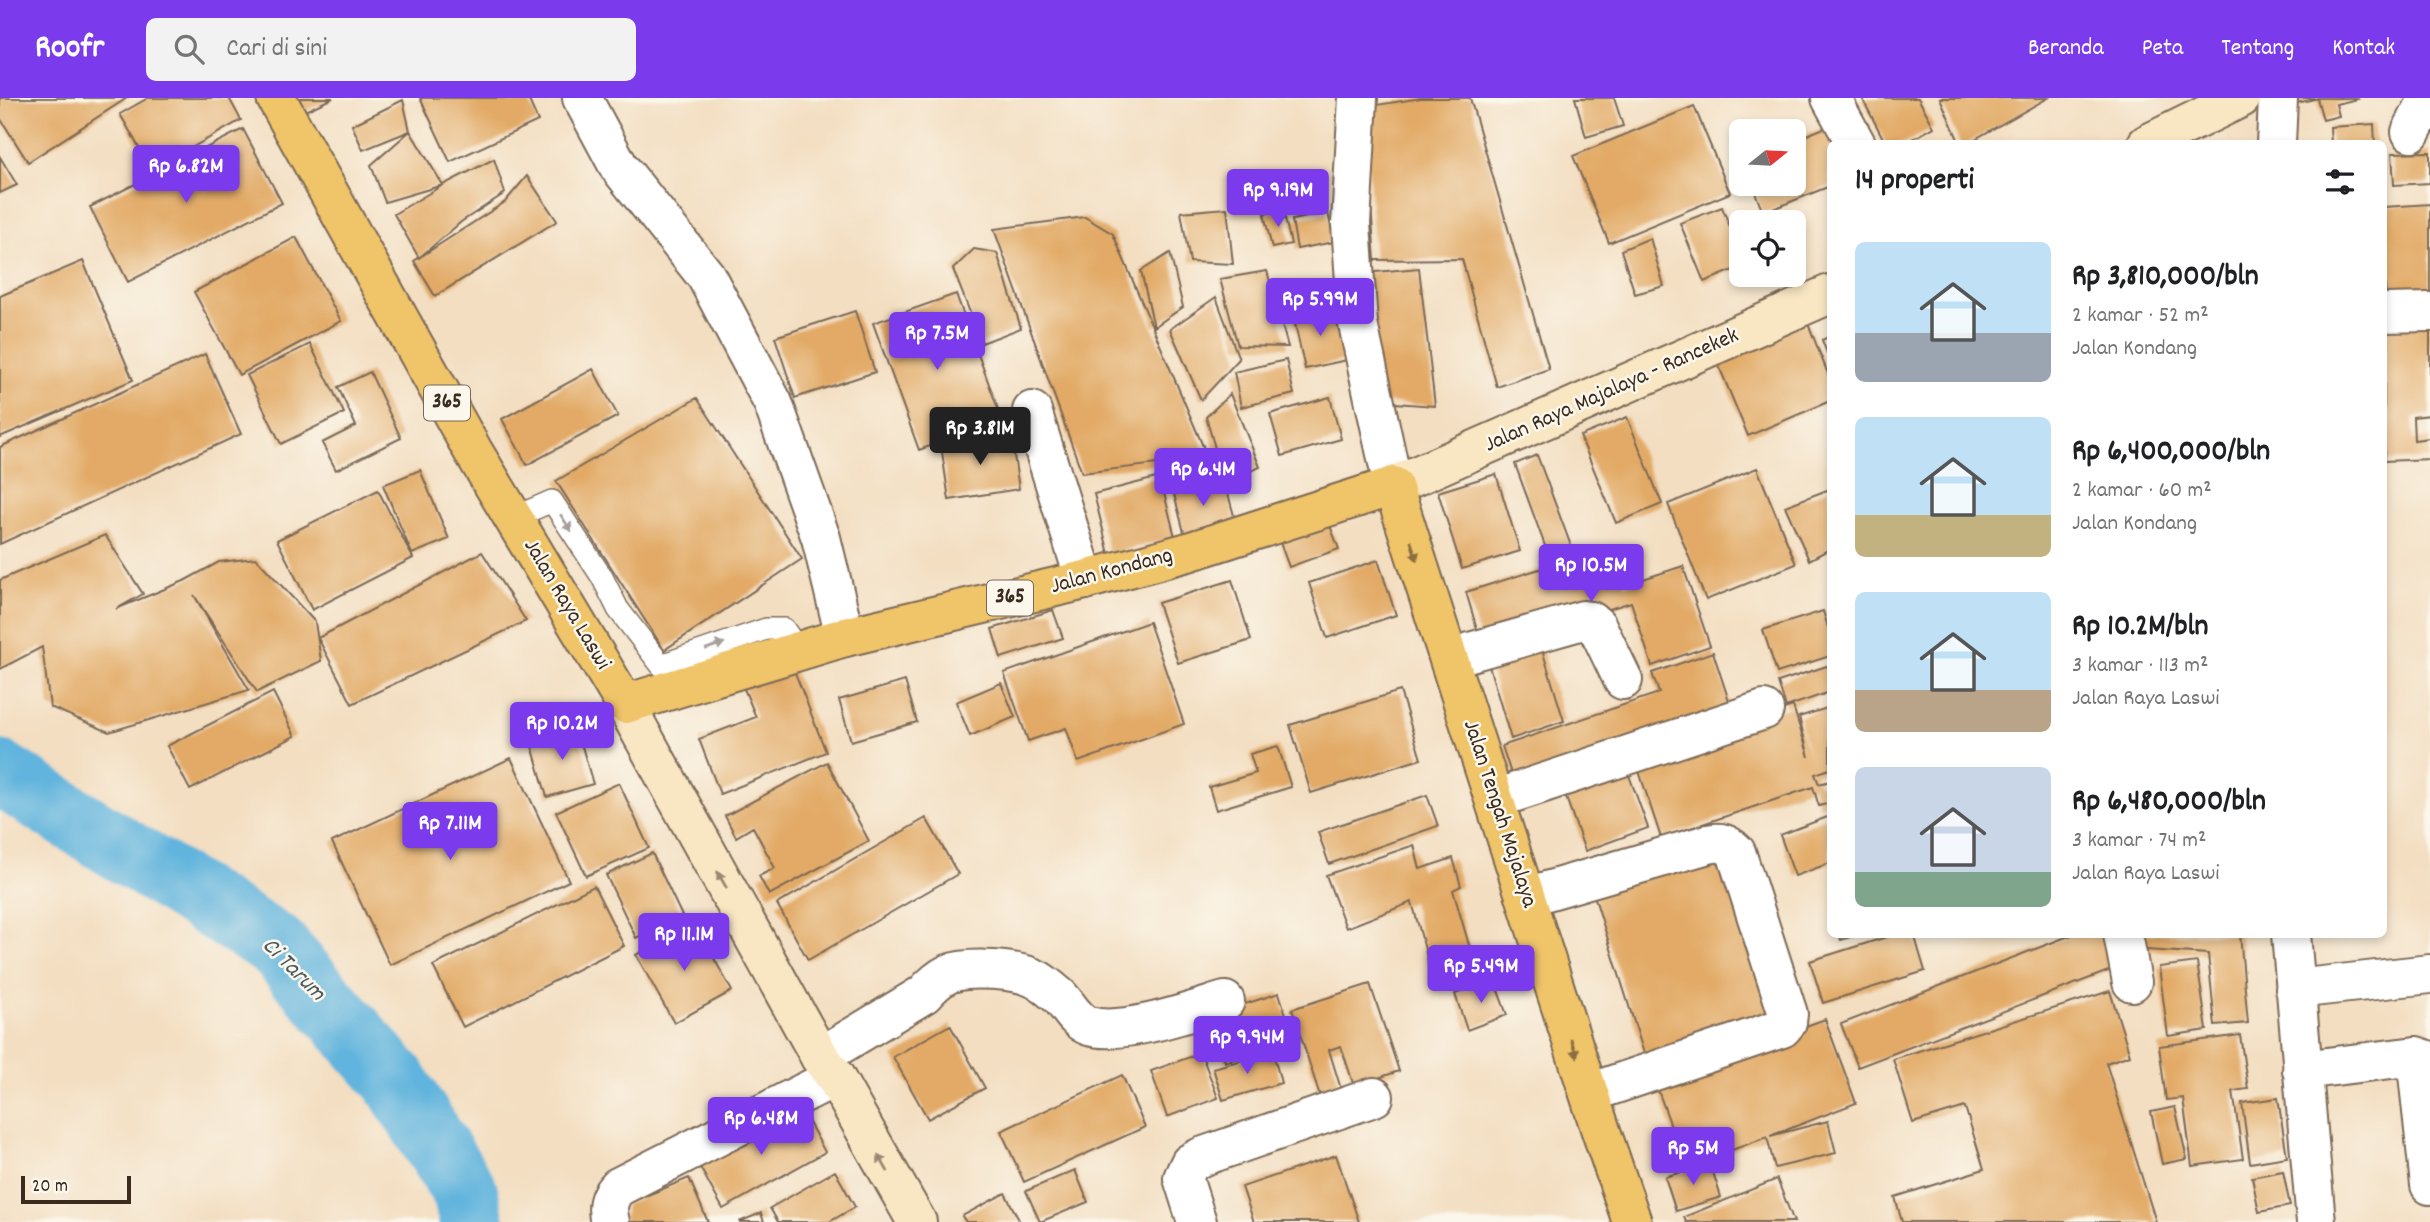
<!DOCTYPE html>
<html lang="id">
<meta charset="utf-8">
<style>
body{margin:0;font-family:Dekko,sans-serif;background:#f2f2f2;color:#202124;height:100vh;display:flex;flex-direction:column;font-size:26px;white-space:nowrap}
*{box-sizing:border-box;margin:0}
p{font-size:23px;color:#757577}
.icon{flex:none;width:38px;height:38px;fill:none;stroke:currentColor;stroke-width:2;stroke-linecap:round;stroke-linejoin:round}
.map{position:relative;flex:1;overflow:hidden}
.details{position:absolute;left:1827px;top:42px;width:560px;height:798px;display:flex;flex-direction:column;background:#fff;border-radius:10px;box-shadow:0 4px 10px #0003}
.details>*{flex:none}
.needle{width:46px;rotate:72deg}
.fabs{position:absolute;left:1729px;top:21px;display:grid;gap:14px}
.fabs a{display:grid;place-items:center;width:77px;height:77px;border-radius:10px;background:#fff;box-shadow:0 4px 10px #0003;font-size:35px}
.scale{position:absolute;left:21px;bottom:18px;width:110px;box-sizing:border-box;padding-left:7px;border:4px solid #3b2a1e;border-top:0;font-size:19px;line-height:24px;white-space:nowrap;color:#3b2a1e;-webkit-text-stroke:5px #fbf7ec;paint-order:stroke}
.price{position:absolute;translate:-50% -60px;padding:0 16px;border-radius:7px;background:#7c3aed;color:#fff;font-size:23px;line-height:46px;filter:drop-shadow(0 2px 4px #0008)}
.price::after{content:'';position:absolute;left:50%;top:42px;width:21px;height:16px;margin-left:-10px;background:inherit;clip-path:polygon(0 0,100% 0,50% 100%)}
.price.current{background:#222;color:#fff}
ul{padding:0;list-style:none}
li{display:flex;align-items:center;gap:21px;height:175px;padding:0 28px}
li span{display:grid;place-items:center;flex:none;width:196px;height:140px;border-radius:10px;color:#555}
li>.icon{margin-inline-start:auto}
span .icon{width:84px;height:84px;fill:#fffc;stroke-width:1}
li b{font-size:30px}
h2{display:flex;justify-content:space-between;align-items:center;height:84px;padding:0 28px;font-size:30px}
header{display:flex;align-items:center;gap:42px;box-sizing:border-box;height:98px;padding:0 35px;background:#7c3aed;color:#fff}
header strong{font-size:33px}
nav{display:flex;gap:38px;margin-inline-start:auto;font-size:24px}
.search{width:490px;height:63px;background:#f2f2f2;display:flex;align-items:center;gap:18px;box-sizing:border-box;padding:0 24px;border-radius:10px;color:#757577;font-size:26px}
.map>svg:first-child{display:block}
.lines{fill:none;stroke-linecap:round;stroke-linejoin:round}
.river{stroke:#61b4dd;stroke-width:66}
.building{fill:#e2aa66}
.lane-casing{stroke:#7b6957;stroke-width:24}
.street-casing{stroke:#7b6957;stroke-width:42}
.secondary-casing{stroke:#7b6957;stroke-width:42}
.primary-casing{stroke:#7b6957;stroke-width:42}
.lane{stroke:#fff;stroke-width:21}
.street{stroke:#fff;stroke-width:38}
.secondary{stroke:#f9e7c3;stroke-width:38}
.primary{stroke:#f0c469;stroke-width:38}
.oneway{fill:#a79f9a}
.oneway2{fill:#8c6f40}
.oneway3{fill:#9a8870}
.labels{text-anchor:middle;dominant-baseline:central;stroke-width:5;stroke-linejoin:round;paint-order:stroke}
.shield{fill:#fbf7ec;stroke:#75685c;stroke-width:2}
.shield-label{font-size:21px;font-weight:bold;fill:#3b2a1e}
.street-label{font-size:23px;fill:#3b2a1e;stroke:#fbf7ec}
.water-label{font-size:24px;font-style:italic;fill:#485a61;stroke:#fbf7ec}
</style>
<header>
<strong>Roofr</strong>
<div class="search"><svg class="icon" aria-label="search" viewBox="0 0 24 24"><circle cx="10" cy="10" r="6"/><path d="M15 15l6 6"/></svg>Cari di sini</div>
<nav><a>Beranda</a><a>Peta</a><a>Tentang</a><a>Kontak</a></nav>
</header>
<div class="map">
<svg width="2430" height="1124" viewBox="0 0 2430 1124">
<rect width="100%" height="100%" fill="#fbf7ec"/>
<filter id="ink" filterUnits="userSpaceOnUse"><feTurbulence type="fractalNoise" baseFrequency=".0143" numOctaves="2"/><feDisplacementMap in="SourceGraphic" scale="14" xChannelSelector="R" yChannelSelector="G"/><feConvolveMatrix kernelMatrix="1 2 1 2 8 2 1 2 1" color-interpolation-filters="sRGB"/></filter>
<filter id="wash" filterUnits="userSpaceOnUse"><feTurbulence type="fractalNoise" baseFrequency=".00686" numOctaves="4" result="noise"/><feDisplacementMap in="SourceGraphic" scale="28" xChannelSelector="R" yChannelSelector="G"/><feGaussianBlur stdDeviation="1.57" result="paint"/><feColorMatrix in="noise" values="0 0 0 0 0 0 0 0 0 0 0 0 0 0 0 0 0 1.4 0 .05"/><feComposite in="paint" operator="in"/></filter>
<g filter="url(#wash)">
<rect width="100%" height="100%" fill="#f3dec1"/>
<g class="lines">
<path class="river" d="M0 675 276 848 394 981 465 1094 472 1124"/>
</g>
<g id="blocks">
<path class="building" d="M0 0H127L28 64 0 20Z
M148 0H229L241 22 152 72 120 16Z
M299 0H333L305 13Z
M420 0H528L538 23 450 64Z
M1421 0H1470L1549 271 1497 289 1462 161 1375 162 1364 9Z
M1575 0H1614L1623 28 1586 39Z
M1862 0H1918L1934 29 1904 46H1886Z
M1940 0H2048L1966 46H1960Z
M2296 0H2314L2315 1 2297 5Z
M2317 0H2357L2358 1 2336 6 2339 18 2323 22Z
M403 2 410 33 443 87 494 61 505 95 461 124 419 160 394 116 443 87 385 104 371 67 410 33 363 52 352 27Z
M1694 8 1730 95 1609 145 1573 58Z
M2374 26 2375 46H2331L2330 29Z
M1829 28 1836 46H1830V88L1763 115 1752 86H1794V42Z
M243 31 282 105 128 184 90 109Z
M2430 54V85L2394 87 2392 55Z
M0 59 17 87 0 95Z
M527 78 557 123 435 198 414 163 505 104Z
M2430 106V196L2386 200 2384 170V109Z
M1722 109 1741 156V169L1704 184 1680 125Z
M1227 110 1233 166 1190 164 1181 114Z
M1283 112 1291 146 1272 150 1264 116Z
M1328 115 1334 144 1297 151 1292 122Z
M1085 119 1113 136 1208 360 1082 375 994 131Z
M296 139 341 223 239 277 194 194Z
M1650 140 1664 188 1635 196 1621 152Z
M974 151 997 155 1021 230 982 245 953 171Z
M1170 155 1183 209 1154 229 1141 173Z
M83 163 133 282 0 339V198Z
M1419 170 1435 308 1381 304 1365 175Z
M1267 173 1288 249 1238 248 1220 181Z
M956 196 1002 322 919 352 873 225Z
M1216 199 1239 261 1201 302 1170 231Z
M1335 208 1347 262 1305 271 1293 217Z
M855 213 875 274 795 300 775 239Z
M2430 220V317L2413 319 2414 342 2430 340V361L2384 363V222Z
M1807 223 1830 281V303L1748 338 1716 261Z
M1830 238V263L1822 242Z
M310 246 344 315 281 346 247 277Z
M205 256 241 336 0 446V349Z
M1286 262 1294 296 1241 309 1234 274Z
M593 271 618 318 527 367 502 321Z
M370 274 401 340 336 372 322 345 356 328 338 289Z
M1230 296 1260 369 1225 385 1206 319Z
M1330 299 1341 341 1282 358 1270 316Z
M697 300 802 461 664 552 556 383Z
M1627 319 1662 406 1616 425 1580 338Z
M1011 337 1019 391 949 402 941 347Z
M1537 357 1571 448 1548 456 1515 366Z
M1757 370 1796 466 1706 502 1668 406Z
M420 372 449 441 412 456 383 387Z
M1496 376 1520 453 1462 471 1438 394Z
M1160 379 1175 439 1109 456 1094 396Z
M1170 381 1209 394 1225 385 1236 425 1185 438Z
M1830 391V451L1809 462 1785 408Z
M378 392 413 460 312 512 277 442Z
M1327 420 1339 451 1289 469 1278 439Z
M105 437 143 496 116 511 184 483 219 464 256 460 315 524 321 563 257 594 194 497 249 592 109 634 50 609 42 549 0 571V482Z
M1613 448 1625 487 1683 468 1710 548 1652 568 1631 504 1483 551 1466 494Z
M482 454 526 523 352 606 318 540Z
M1378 462 1396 517 1327 540 1309 485Z
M1232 482 1251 542 1178 565 1158 505Z
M1053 512 1063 540 1001 560 992 531Z
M1823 513 1830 536V558L1777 575 1763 532Z
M1149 524 1184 626 1078 664 1066 630 1028 643 1004 575Z
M1539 542 1564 623 1511 641 1486 558Z
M1713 554 1733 615 1515 688 1502 648 1659 595 1652 575Z
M792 567 826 654 720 696 699 641 756 619 742 586Z
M1830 567V594L1786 609 1778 584Z
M905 583 917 624 851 643 839 602Z
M1001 585 1015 619 970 638 956 604Z
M1400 593 1421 661 1311 695 1290 627Z
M273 594 295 638 190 692 167 648Z
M1793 608 1809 659 1799 619 1830 609V671L1815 676 1819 686 1830 683V705L1819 708 1813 689 1661 740 1635 661Z
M576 628 593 686 547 699 530 641Z
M1278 648 1291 689 1216 712 1209 689 1256 675 1250 656Z
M511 660 569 783 390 867 332 744Z
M827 664 869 743 769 797 759 778 775 770 753 729 736 739 725 718Z
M1625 666 1648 730 1585 753 1562 688Z
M619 685 649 750 586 778 556 714Z
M1427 697 1438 728 1329 766 1318 734Z
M1830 718V765L1795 778 1780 737Z
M926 720 958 776 808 862 777 806Z
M1414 747 1420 771 1453 760 1461 788 1453 792 1471 854 1429 866 1412 804 1346 830 1326 777Z
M1723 753 1777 922 1647 965 1593 794Z
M652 755 682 818 636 840 606 777Z
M594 788 624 848 463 929 433 868Z
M694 824 732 893 674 925 636 857Z
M1839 836H1856V837L1841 842Z
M1896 836H1914L1925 873 1823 905 1810 863Z
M2074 836H2106L2119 869 1858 969 1841 926Z
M2130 836H2240L2248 925 2215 928 2208 856 2131 851Z
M2197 864 2207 932 2168 938 2159 869Z
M1494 882 1507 917 1467 932 1455 896Z
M1370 886 1399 973 1354 988 1341 948 1329 952 1341 991 1320 998 1292 911Z
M2110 893 2130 957 2106 965 2156 1124H1902L1895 1099 1984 1071 1965 1009 1913 1025 1893 961Z
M1279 895 1294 941 1225 964 1211 917Z
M1825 921 1856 1005 1770 1038 1828 1023 1836 1055 1775 1070 1767 1039 1686 1069 1655 984Z
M950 927 985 990 928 1021 893 959Z
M2240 937 2248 991 2233 993 2243 1061 2192 1068 2183 1000 2166 1002 2159 948Z
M1273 954 1281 985 1223 1002 1213 970Z
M1201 955 1218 1000 1167 1019 1151 973Z
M1122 977 1145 1029 1024 1084 1001 1033Z
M2278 1000 2287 1059 2250 1065 2242 1005Z
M800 1008 825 1054 723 1111 697 1064Z
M2175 1009 2187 1061 2162 1066 2151 1014Z
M1336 1057 1359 1124H1254L1242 1089Z
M1710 1065 1721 1099 1676 1113 1665 1079Z
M1075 1072 1088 1104 1040 1124 1026 1093Z
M835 1073 855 1109 829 1124H778L770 1110Z
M2283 1073 2290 1108 2259 1114 2252 1079Z
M689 1080 708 1124H624L626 1106Z
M1777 1081 1794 1124H1686L1684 1119Z
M1005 1095 1020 1124H966L962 1118Z
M761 1115 764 1124H739Z"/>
</g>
</g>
<g filter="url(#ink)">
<use href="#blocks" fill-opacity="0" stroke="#7b6957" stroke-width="2"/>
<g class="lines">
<g class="lane-casing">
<path id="lane" d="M513 420 552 403 602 479 618 511 661 567 766 531H784L799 553"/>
</g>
<g class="street-casing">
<path id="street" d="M582 0 619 69 706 178 773 305 821 440 845 539
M1358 0 1351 126 1358 226 1393 388
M1831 0 1856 46
M2411 34 2429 0
M2276 46 2278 0
M2384 215 2430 214
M1032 313 1085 482
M1449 560 1583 522 1591 523 1597 528 1623 582
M1495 701 1764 612
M1526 799 1708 746C1720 743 1727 745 1736 754L1788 916 1787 924 1782 930 1589 995
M2123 836 2132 884
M2291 836 2316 1124
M2295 891 2430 876
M2416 958 2430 1087
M820 959 924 896C931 888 938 881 948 876 968 868 1019 871 1038 882 1045 886 1053 893 1059 898 1069 908 1075 923 1089 928 1123 938 1192 913 1225 903
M2302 972 2416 958 2430 963
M610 1124C606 1110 608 1099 618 1089L835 979
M1197 1124 1183 1080 1190 1065 1201 1059 1374 999"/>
</g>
<g class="secondary-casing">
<path id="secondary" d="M2147 46 2241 0
M1393 388 1830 196
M625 606 820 959 835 979 917 1124"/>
</g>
<g class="primary-casing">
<path id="primary" d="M276 0 473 353 625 606 845 539 1085 482 1188 454 1393 388 1600 1030 1632 1124"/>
</g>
<use href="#lane" class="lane"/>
<use href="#street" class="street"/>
<use href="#secondary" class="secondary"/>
<use href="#primary" class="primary"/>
</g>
<defs><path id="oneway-solid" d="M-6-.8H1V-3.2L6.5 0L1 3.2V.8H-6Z" transform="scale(1.75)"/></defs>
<g class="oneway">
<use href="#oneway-solid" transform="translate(566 425) rotate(57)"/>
<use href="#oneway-solid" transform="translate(715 548) rotate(-19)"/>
</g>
<g class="oneway2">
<use href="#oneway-solid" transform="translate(1414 453) rotate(72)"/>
<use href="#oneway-solid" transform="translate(1574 950) rotate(72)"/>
</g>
<g class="oneway3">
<use href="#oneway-solid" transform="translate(722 782) rotate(-119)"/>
<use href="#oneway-solid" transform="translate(883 1065) rotate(-120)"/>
</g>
</g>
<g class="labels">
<g class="shield">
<rect x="424" y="287.5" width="46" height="35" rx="5"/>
<rect x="987" y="482.5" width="46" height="35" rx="5"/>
</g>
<g class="shield-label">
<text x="447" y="305">365</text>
<text x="1010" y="500">365</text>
</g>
<g class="street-label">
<text transform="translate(1612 293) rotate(-24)">Jalan Raya Majalaya - Rancekek</text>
<text transform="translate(1112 474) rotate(-15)">Jalan Kondang</text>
<text transform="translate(566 507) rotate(59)">Jalan Raya Laswi</text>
<text transform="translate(1499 716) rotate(72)">Jalan Tengah Majalaya</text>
</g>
<g class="water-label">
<text transform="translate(293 872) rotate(45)">Ci Tarum</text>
</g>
</g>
</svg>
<div class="fabs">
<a><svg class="needle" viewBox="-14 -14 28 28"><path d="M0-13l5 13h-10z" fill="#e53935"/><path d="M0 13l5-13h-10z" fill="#757577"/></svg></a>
<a><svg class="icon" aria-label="locate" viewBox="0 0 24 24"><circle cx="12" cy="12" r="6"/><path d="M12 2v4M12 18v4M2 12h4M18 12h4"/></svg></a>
</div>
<div class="scale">20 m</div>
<b class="price" style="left:186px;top:107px">Rp 6.82M</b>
<b class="price" style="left:1278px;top:131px">Rp 9.19M</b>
<b class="price" style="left:1320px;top:240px">Rp 5.99M</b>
<b class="price" style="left:937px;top:274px">Rp 7.5M</b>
<b class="price current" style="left:980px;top:369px">Rp 3.81M</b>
<b class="price" style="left:1203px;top:410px">Rp 6.4M</b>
<b class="price" style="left:1591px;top:506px">Rp 10.5M</b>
<b class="price" style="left:562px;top:664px">Rp 10.2M</b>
<b class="price" style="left:450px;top:764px">Rp 7.11M</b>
<b class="price" style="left:684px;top:875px">Rp 11.1M</b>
<b class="price" style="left:1481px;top:907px">Rp 5.49M</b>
<b class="price" style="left:1247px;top:978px">Rp 9.94M</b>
<b class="price" style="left:761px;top:1059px">Rp 6.48M</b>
<b class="price" style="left:1693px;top:1089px">Rp 5M</b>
<section class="details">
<h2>14 properti<svg class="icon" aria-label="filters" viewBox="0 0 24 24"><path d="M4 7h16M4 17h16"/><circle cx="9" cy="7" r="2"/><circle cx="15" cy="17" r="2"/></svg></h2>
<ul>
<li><span style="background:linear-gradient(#bfe0f5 65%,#9aa5b1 0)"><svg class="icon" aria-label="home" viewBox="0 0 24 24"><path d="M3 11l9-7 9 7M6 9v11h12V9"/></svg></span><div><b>Rp 3,810,000/bln</b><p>2 kamar · 52 m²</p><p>Jalan Kondang</p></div></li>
<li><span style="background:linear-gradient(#bfe0f5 70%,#c2b280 0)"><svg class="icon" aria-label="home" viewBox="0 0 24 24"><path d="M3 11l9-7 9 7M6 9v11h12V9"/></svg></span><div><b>Rp 6,400,000/bln</b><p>2 kamar · 60 m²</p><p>Jalan Kondang</p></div></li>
<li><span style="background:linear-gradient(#bfe0f5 70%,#b9a48a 0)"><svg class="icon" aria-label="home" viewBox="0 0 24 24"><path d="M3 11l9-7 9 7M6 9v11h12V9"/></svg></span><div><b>Rp 10.2M/bln</b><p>3 kamar · 113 m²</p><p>Jalan Raya Laswi</p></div></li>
<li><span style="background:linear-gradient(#c9d6e8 75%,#7fa58c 0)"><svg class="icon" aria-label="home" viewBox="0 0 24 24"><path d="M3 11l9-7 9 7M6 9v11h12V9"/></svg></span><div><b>Rp 6,480,000/bln</b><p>3 kamar · 74 m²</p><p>Jalan Raya Laswi</p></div></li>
</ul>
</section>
</div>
